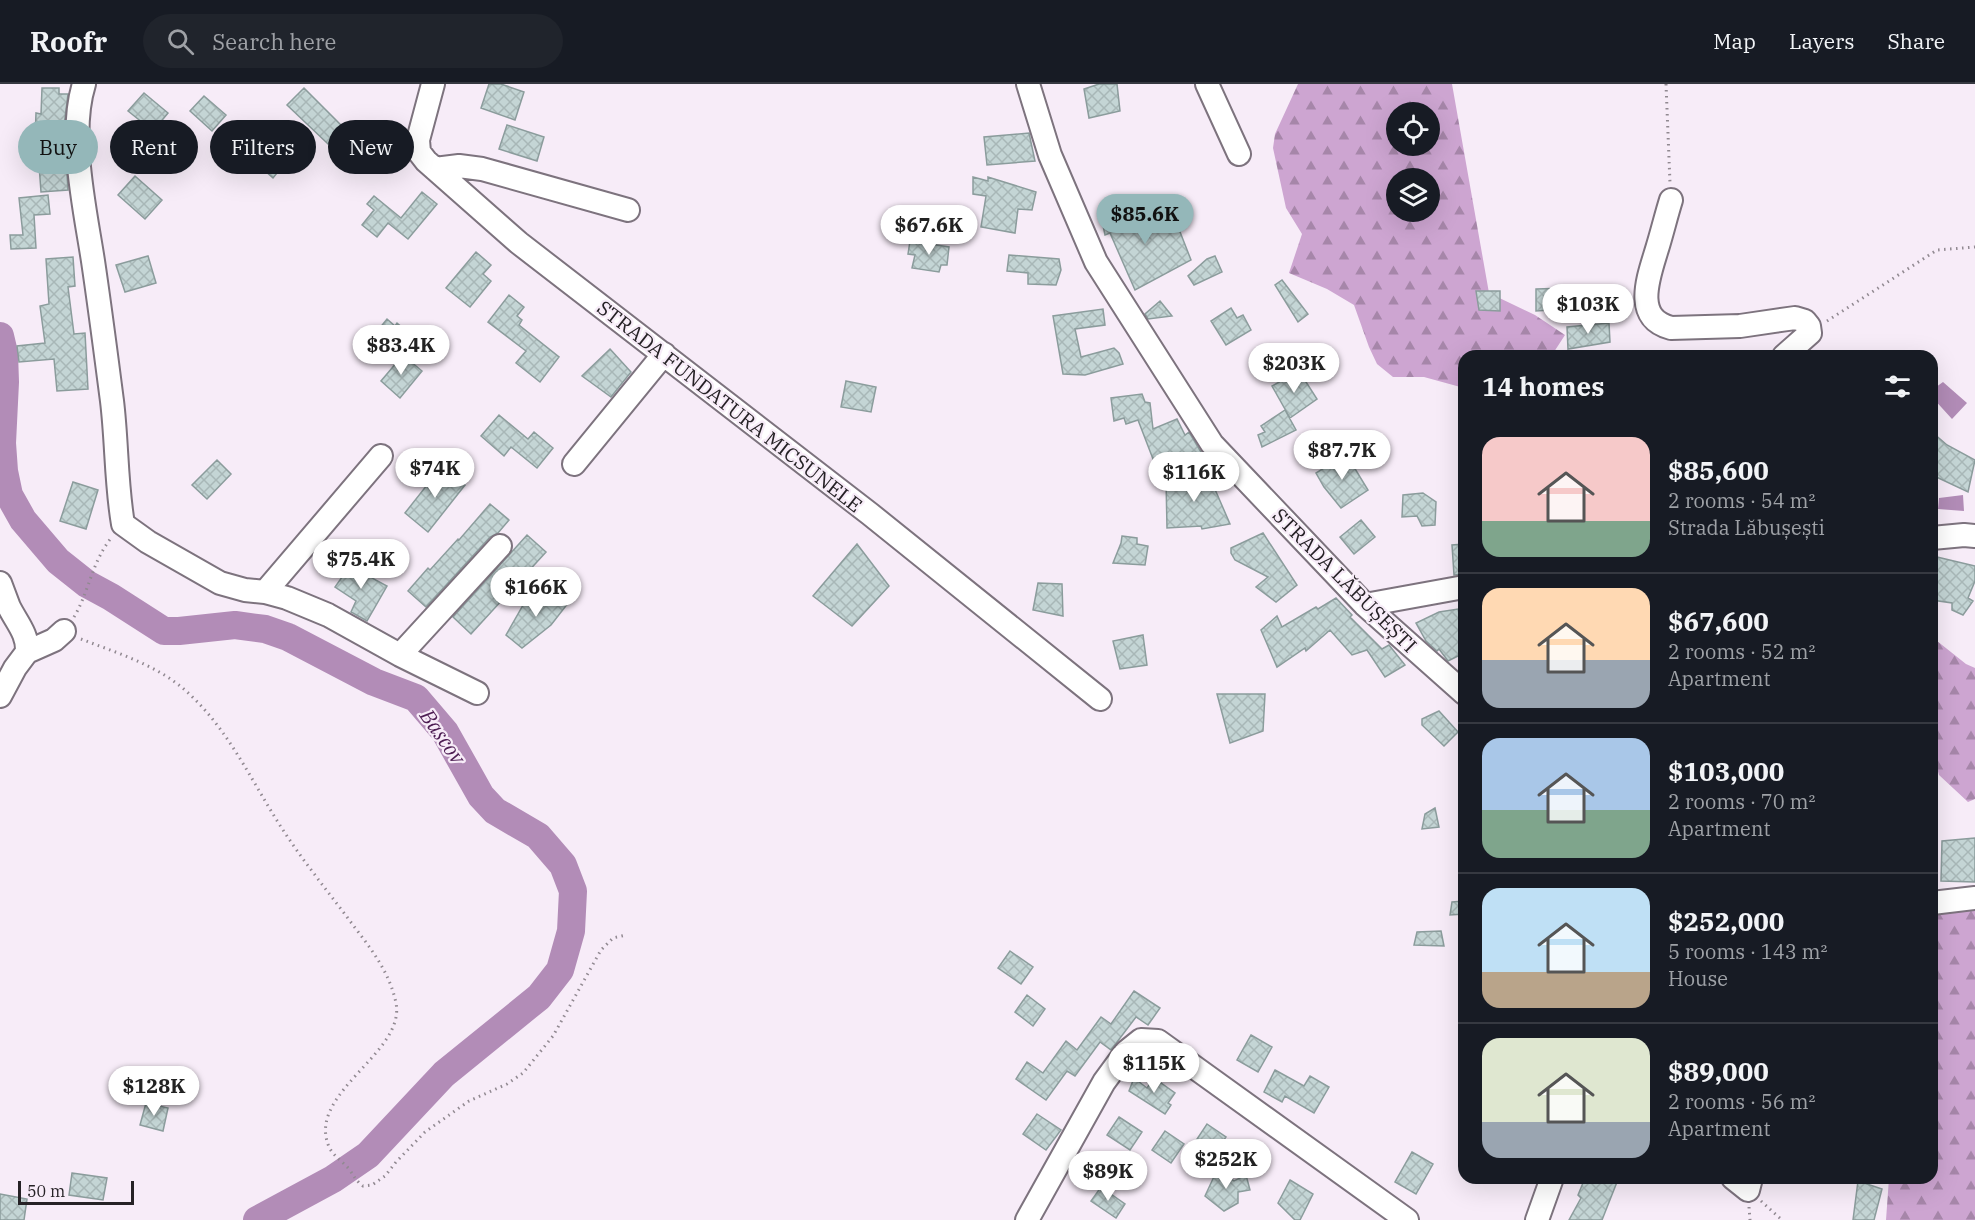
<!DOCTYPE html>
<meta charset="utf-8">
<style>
body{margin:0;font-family:"IBM Plex Serif",serif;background:#20242c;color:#f1f3f6;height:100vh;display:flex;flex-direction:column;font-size:22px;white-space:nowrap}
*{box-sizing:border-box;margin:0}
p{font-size:20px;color:#9ea1a6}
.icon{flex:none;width:33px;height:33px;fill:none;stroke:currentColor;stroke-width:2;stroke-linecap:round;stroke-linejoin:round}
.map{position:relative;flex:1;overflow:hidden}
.details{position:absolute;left:1458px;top:266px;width:480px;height:834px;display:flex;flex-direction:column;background:#171b24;border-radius:18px;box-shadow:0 6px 24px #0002}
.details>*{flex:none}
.hud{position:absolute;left:18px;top:36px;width:570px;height:54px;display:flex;gap:12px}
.tools{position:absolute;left:1386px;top:18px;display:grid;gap:12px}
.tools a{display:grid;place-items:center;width:54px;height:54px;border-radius:50%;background:#171b24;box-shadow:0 6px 24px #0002;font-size:30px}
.scale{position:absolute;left:18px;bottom:15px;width:116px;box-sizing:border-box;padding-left:6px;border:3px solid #262226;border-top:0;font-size:16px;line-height:21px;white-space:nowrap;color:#262226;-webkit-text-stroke:4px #f7ecf8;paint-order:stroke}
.price{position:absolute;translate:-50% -51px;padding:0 14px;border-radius:21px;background:#fff;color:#222;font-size:20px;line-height:39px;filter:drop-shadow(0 2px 3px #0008)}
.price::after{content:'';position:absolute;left:50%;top:36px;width:18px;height:14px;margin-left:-9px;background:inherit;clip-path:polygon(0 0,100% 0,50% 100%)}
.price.active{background:#94b7b9;color:#111}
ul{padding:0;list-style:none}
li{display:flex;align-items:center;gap:18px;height:150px;padding:0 24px}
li+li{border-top:2px solid #363941}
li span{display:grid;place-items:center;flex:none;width:168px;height:120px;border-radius:18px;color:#555}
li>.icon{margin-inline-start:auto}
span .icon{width:72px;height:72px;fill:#fffc;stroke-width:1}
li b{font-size:26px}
h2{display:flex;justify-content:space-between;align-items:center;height:72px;padding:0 24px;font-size:26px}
.tag{padding:0 21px;border-radius:27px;background:#171b24;box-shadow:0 6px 24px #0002;font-size:21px;line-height:54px}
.tag.active{background:#94b7b9;color:#111}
header{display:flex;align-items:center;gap:36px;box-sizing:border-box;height:84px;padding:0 30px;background:#171b24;border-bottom:2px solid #363941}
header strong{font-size:28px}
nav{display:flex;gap:33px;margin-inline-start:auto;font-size:21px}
.search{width:420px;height:54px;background:#20242c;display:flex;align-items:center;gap:15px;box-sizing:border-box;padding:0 21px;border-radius:33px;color:#9ea1a6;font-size:22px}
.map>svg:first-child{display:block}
.forest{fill:url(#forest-firs);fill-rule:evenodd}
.water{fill:#b28cb7}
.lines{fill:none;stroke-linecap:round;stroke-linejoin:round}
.river{stroke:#b28cb7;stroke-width:28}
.building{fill:url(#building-cross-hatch);stroke:#8b9c9c;stroke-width:1.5}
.minor-casing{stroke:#7d737e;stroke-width:26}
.path{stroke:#918991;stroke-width:3;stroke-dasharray:1.5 4.5;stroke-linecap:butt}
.minor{stroke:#fff;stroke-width:22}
.labels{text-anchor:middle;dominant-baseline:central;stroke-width:4.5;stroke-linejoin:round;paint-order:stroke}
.street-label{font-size:20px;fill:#262226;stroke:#f7ecf8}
.water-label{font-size:21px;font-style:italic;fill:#4d1d53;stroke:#f7ecf8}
</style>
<header>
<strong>Roofr</strong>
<div class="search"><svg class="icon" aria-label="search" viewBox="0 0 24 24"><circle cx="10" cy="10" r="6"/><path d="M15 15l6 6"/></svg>Search here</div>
<nav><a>Map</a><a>Layers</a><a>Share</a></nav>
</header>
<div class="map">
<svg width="1975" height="1136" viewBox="0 0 1975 1136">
<defs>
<pattern id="forest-firs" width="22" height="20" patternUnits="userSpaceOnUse" patternTransform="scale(1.5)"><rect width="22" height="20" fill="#cda5d1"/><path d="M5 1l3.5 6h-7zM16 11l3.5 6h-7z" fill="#a686a9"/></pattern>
<pattern id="building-cross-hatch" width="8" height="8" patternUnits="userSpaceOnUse" patternTransform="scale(1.5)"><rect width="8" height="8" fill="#c4d5d5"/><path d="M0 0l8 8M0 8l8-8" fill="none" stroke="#a8b7b7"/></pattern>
</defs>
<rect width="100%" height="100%" fill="#f7ecf8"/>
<path class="forest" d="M1298 0H1452L1489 209 1535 231 1565 251 1552 271 1464 272V304L1424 293H1393L1377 280 1369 263 1354 221 1327 205 1289 189 1302 150 1286 124 1273 64 1275 50ZM1396 28H1430V62H1396ZM1396 94H1430V128H1396Z
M1932 553 1966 580 1975 584V715L1968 718 1939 691 1932 666Z
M1975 820V1136H1886L1889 1094H1932V832Z"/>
<path class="water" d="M1943 298 1967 319 1952 335 1932 313V306Z
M1963 411 1964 427 1938 425 1939 414Z"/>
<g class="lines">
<path class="river" d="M0 252 4 269 5 298 2 359 4 387 9 411 23 436 58 477 87 500 111 513 164 547H179L235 541 265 545 288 553 374 598 416 614 445 648 481 712 495 727 538 752 563 781 573 807 571 847 560 886 539 913 444 990 368 1071 333 1095 257 1136"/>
</g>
<path class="building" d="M489 0H501L524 8 515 36 481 24Z
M1099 0H1117L1120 27 1089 34 1084 5Z
M42 4H59V10H68L64 42 68 106 41 108 38 67 35 56 36 29 41 30Z
M304 4 342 42 328 60 287 21Z
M144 9 168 29 153 47 128 27Z
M204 12 226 31 212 47 190 27Z
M507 41 544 53 537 77 499 65Z
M1029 49 1035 77 987 81 984 53Z
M269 57 289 74 273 94 253 76Z
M135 92 162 116 145 135 118 111Z
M973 93 988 97V93L1036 108 1032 126 1018 125 1015 149 981 143 986 112 973 110Z
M422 108 437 120 408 155 388 139 377 153 362 141 374 126 367 120 374 112 401 134Z
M48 111 50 130 34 131 36 164 11 165 10 151H23L19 114Z
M1139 120 1147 147 1175 135 1191 176 1135 206 1110 149 1105 151 1101 132Z
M910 157 949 163 947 181H941L939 188 912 184 915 171 908 170Z
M476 168 491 181 483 190 491 197 470 223 446 204Z
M1009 171 1059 175 1061 186 1056 201 1028 200V189L1007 187Z
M148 172 156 199 125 208 116 181Z
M1215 172 1222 188 1194 201 1188 192 1207 175Z
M73 173 75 202 68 203 74 250 85 249 88 305 57 307 54 275 19 278 17 262 45 259 40 222 49 220 46 175Z
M1282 196 1308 230 1298 238 1275 201Z
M1568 204 1566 225 1536 227V205Z
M1476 207H1500V227L1479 226Z
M509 211 524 223 517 232 522 236 519 241 559 273 540 298 516 279 526 267 488 238Z
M1160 217 1172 232 1148 235 1145 230Z
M1231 224 1237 234 1243 231 1251 246 1226 261 1211 237Z
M1103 225 1105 241 1075 245 1081 273 1114 264 1119 269 1123 280 1085 291 1063 290 1053 232Z
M387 235 395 242 397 239 410 250 391 274 370 256Z
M1609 239 1610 258 1568 265 1567 243Z
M610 265 631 288 611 313 582 292Z
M403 271 422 287 400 314 381 297Z
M1299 287 1317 315 1290 334 1272 302Z
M846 297 876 303 871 328 841 323Z
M1142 310 1145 318 1150 319 1153 345 1177 335 1185 351 1189 348 1201 368 1158 388 1138 336 1126 340 1124 334 1114 337 1111 314Z
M1285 326 1296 346 1262 363 1258 351 1265 348 1261 342Z
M499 331 528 355 534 348 553 364 537 384 511 363 504 372 481 352Z
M1932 348 1947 361 1975 376 1968 408 1932 391Z
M1346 370 1368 406 1341 424 1324 403 1316 389Z
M217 376 231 390 207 415 192 401Z
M442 382 465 401 428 448 405 429Z
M1208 389 1216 403H1214L1230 440 1202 445 1201 442 1167 444 1166 396Z
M73 398 98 406 86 445 60 437Z
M1423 409 1436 418 1435 441 1422 442 1417 432 1402 433 1403 411Z
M490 420 509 436 498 449 490 453 426 523 408 507 428 484 430 486 458 455 459 456Z
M1361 436 1375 453 1354 470 1340 453Z
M1263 449 1297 501 1276 518 1256 503 1268 493 1235 476 1231 469V464Z
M527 451 546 468 471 550 453 533Z
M1122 452 1137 454V460L1148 462 1145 481 1113 479 1121 459Z
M857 460 889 502 852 542 813 512Z
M1464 460V490L1454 491 1452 461Z
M1937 473 1975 482V497L1968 514 1973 517 1963 531 1952 526V519L1932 516V502Z
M354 476 370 493 387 502 367 537 351 528 356 517 335 503Z
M1038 499 1062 500 1063 532 1033 526Z
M547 504 569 518 551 541 522 564 506 551 526 516 535 519Z
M1336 514 1352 531 1350 533 1382 565 1389 561 1405 581 1385 593 1367 566 1352 571 1330 546 1306 567 1305 564 1277 583 1261 546 1277 532 1282 543 1316 523 1318 525Z
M1458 525 1464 549V569L1448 577 1439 565 1437 567 1426 557 1416 539 1439 528Z
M1143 551 1147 581 1120 585 1113 557Z
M1217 610H1265L1263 647 1230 659Z
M1439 627 1458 648 1444 662 1422 641V635Z
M1435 724 1439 743 1422 745 1425 730Z
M1975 754V798L1941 797 1942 757Z
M1464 817V830L1450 831 1452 818Z
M1441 847 1444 862 1414 861 1417 848Z
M1010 867 1033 883 1021 900 998 884Z
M1134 907 1160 924 1148 941 1136 933 1111 966 1100 958 1075 992 1067 987 1046 1016 1016 995 1027 978 1043 989 1066 957 1077 966 1101 933 1111 940Z
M1027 911 1045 925 1033 942 1015 928Z
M1251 951 1272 963 1258 988 1237 976Z
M1275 986 1304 1002 1310 992 1329 1003 1314 1029 1285 1012 1282 1018 1264 1008Z
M1134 994 1147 1004 1154 994 1175 1009 1168 1019 1171 1021 1165 1030 1129 1007Z
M146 1019 168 1024 163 1047 140 1041Z
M1037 1030 1061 1046 1046 1066 1023 1050Z
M1119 1033 1142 1048 1130 1066 1107 1051Z
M1207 1040 1226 1053 1210 1076 1191 1064Z
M1165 1047 1184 1060 1171 1079 1152 1066Z
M1412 1068 1433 1080 1416 1110 1395 1098Z
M1217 1086 1234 1097 1246 1091 1250 1106 1238 1108V1119L1224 1127 1205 1112Z
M72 1089 107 1094 103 1116 69 1111Z
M1585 1094H1600L1617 1098 1602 1136H1569L1581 1114 1578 1111Z
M1290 1096 1313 1110 1300 1136H1295L1278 1119Z
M1858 1097 1882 1105 1874 1136H1853Z
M1101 1103 1125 1120 1116 1134 1091 1117Z
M0 1110 27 1115 24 1136H0Z"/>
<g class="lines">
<g class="minor-casing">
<path id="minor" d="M84 0C68 51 85 125 93 177 100 224 106 271 112 317 117 358 116 400 123 440L148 458 220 499 245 506 265 508 287 514 328 531 400 571 477 609
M433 0 418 56 419 68 426 77 519 159 870 430 1100 615
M1028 0 1050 71 1096 178 1212 360 1365 521 1464 609
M1207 0 1239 70
M435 85 459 82 482 85 628 126
M1671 116C1666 132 1662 149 1657 165 1649 192 1632 234 1671 244L1740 242 1795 234 1805 237 1809 242 1810 249 1784 272
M574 380 664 270
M1932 454 1964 451 1975 452
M0 499C3 507 6 515 9 523 17 539 28 550 27 568
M265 508 381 372
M1365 521 1464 503
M400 571 500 462
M0 612 15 584 27 568 54 556 64 547
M1932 819 1975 814
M1733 1094 1748 1106 1751 1094
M1027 1136 1104 998 1126 968 1141 956 1158 957 1407 1136
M1537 1136 1552 1094"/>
</g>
<path class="path" d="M1666 0 1670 99
M1827 237 1937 166 1975 163
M74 533C89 508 92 477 112 453
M81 555C117 569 157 581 186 607 230 646 253 701 285 749 304 778 326 805 347 833 367 860 389 885 396 919 406 970 303 1010 330 1065 335 1073 343 1078 349 1085 354 1092 356 1097 363 1102L372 1101 385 1092 396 1078 425 1048 469 1017 507 1000 523 989 553 952 601 866 613 854 626 851
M1761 1117 1782 1136
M1749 1123 1750 1136"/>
<use href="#minor" class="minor"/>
</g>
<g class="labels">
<g class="street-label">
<text transform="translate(730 322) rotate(38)">STRADA FUNDATURA MICSUNELE</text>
<text transform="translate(1345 496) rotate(45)">STRADA LĂBUȘEȘTI</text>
</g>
<g class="water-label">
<text transform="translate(443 652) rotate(55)">Bascov</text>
</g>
</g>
</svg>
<div class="tools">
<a><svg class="icon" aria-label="locate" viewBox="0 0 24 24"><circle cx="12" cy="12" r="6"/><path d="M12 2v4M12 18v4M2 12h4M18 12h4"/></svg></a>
<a><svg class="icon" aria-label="layers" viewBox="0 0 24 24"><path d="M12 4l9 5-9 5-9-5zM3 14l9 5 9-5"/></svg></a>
</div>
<div class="scale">50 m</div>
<b class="price active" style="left:1145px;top:161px">$85.6K</b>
<b class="price" style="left:929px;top:172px">$67.6K</b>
<b class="price" style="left:1588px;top:251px">$103K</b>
<b class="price" style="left:401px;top:292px">$83.4K</b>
<b class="price" style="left:1294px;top:310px">$203K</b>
<b class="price" style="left:1342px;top:397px">$87.7K</b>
<b class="price" style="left:435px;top:415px">$74K</b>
<b class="price" style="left:1194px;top:419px">$116K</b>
<b class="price" style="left:361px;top:506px">$75.4K</b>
<b class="price" style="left:536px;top:534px">$166K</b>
<b class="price" style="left:1154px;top:1010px">$115K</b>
<b class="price" style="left:154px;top:1033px">$128K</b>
<b class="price" style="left:1226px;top:1106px">$252K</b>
<b class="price" style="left:1108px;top:1118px">$89K</b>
<div class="hud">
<a class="tag active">Buy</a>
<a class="tag">Rent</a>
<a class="tag">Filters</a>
<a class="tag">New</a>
</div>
<section class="details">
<h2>14 homes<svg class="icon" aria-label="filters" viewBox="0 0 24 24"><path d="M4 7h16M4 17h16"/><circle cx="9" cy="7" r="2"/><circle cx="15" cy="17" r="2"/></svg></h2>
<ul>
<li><span style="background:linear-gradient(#f6c9c9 70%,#7fa58c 0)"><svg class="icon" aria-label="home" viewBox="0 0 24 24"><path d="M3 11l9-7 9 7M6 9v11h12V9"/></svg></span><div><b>$85,600</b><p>2 rooms · 54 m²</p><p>Strada Lăbușești</p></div></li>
<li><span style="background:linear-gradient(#ffd9b3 60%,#9aa5b1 0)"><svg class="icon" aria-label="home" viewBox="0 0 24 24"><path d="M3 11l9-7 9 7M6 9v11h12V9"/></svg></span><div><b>$67,600</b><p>2 rooms · 52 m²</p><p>Apartment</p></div></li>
<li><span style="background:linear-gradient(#a9c7e8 60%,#7fa58c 0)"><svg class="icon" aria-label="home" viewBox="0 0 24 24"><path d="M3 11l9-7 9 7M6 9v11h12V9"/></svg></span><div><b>$103,000</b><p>2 rooms · 70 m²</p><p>Apartment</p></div></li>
<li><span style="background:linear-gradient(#bfe0f5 70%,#b9a48a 0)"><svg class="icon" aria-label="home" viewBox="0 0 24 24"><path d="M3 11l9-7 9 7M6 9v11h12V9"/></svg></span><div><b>$252,000</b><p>5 rooms · 143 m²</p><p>House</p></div></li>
<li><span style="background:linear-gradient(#dfe7d0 70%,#9aa5b1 0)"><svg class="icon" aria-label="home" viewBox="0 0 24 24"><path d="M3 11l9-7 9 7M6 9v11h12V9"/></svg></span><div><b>$89,000</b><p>2 rooms · 56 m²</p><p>Apartment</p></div></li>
</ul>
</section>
</div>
